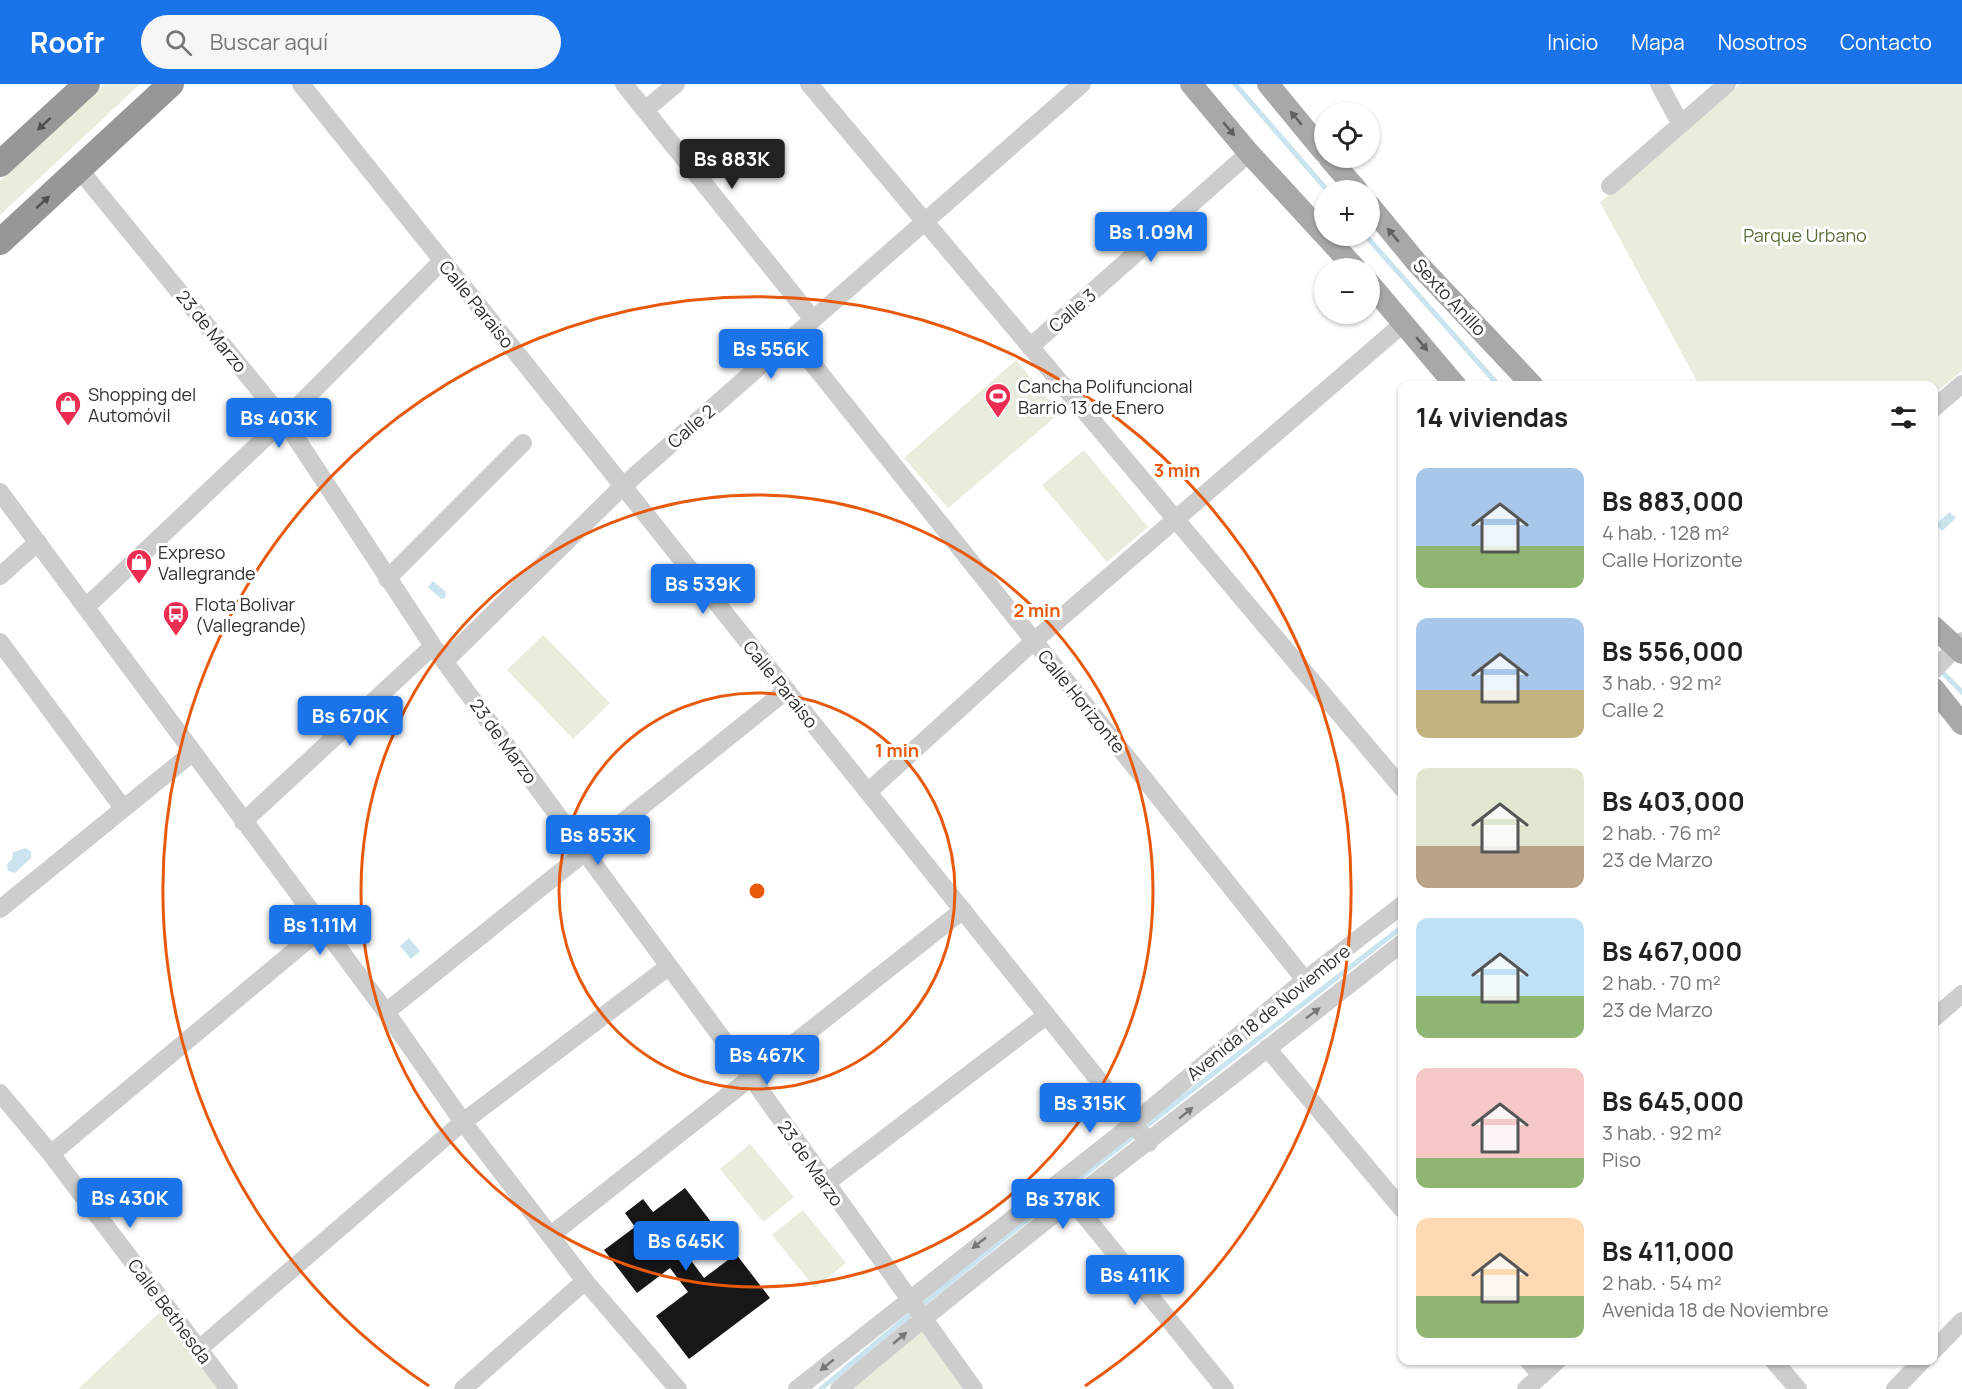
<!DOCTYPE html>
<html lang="es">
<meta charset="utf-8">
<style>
body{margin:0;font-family:Manrope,sans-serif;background:#f6f6f6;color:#222;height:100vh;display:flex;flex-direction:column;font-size:22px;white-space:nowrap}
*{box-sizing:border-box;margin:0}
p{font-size:20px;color:#767676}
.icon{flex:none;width:33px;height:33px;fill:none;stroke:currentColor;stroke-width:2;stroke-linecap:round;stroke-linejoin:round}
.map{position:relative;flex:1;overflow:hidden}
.details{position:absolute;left:1398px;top:297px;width:540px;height:984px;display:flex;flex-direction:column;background:#fff;border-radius:12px;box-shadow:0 2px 4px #0004}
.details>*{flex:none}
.buttons{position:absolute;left:1314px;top:18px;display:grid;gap:12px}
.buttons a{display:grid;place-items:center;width:66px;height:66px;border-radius:50%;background:#fff;box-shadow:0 2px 4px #0004;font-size:30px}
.price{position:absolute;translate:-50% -51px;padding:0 14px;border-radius:6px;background:#1a73e8;color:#fff;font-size:20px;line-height:39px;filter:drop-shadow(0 2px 3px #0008)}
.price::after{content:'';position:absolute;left:50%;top:36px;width:18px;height:14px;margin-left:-9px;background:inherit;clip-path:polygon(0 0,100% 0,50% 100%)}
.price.current{background:#222;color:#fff}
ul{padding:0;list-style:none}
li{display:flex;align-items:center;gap:18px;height:150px;padding:0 18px}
li span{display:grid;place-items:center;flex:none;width:168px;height:120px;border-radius:12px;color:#555}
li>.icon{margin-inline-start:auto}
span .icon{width:72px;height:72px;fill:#fffc;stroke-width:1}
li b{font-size:26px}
h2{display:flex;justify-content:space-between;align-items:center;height:72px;padding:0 18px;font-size:26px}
header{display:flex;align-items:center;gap:36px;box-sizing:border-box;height:84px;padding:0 30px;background:#1a73e8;color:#fff}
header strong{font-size:28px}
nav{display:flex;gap:33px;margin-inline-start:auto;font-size:21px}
.search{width:420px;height:54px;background:#f6f6f6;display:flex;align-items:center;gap:15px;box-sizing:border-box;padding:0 21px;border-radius:33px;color:#767676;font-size:22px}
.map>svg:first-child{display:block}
.green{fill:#e8edde}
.water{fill:#c9e4ee}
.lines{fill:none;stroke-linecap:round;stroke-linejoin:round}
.stream{stroke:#c9e4ee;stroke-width:5}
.building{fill:#171717}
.minor{stroke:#cdcdcd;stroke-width:18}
.major{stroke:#a8a8a8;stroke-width:22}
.highway{stroke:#979797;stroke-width:26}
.oneway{fill:#606060}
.oneway2{fill:#4f4f4f}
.oneway3{fill:#777}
.ring{fill:none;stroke:#e8590c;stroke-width:3}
.labels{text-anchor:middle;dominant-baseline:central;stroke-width:6;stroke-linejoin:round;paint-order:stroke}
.park-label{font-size:18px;fill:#596e3b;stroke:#fff}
.street-label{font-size:18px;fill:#303030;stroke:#fff}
.poi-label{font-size:18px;fill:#303030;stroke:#fff;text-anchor:start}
.centre{fill:#e8590c;stroke:#fff;stroke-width:3}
.ring-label{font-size:18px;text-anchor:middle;font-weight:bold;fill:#e8590c;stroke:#fff;stroke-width:6;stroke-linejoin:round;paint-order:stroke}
</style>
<header>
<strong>Roofr</strong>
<div class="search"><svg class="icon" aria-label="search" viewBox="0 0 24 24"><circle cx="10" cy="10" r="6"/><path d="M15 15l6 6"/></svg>Buscar aquí</div>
<nav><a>Inicio</a><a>Mapa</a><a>Nosotros</a><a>Contacto</a></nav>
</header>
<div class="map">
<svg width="1962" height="1305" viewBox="0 0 1962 1305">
<rect width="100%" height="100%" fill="#fff"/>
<path class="green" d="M105 0H140L0 131V97Z
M1740 0H1962V287L1934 310V302L1699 301 1600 118Z
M1016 276 1060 329 948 424 904 374Z
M1084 366 1148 443 1107 478 1042 401Z
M543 551 610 619 573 655 507 586Z
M750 1060 794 1113 763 1138 720 1085Z
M803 1126 846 1179 815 1204 772 1151Z
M160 1228 221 1305H78Z
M913 1236 967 1305H831Z"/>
<path class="water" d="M1950 428 1956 434 1942 447 1936 440Z
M433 497 446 508 445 514 441 515 428 503Z
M26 764 31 768V774L15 789 8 787 7 780 12 775 13 768Z
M409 854 420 867 411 875 400 862Z"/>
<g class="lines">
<path class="stream" d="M1235 0 1327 106
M1366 152 1499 302
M1940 586 1962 608
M821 1305C1010 1145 1207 995 1402 843"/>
</g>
<path class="building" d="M685 1104 718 1147 687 1171 704 1194 736 1170 770 1214 689 1275 656 1232 688 1208 670 1184 637 1209 604 1166 635 1143 625 1129 643 1115 653 1128Z"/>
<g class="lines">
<path class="minor" d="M301 0 1149 1059
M624 0 812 234
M809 0 1402 704
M1659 0 1680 39
M645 26 676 0
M79 85 284 336 433 562 750 992 974 1305
M1610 102 1727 0
M792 254 1305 896
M1030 263 1249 69
M1934 324 1962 300
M0 408 386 928 463 1038 585 1197 678 1305
M0 492 38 458
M387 495 523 359
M86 523 284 336 442 177
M0 558 123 724
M445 577 623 402 1082 0
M1934 586 1962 557
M868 708 1034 557 1404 239
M243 738 433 562
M0 825 192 669
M386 928 787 606
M1934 934 1962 910
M1267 964 1402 1125
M0 1009 51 1070 229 1305
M51 1070 322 844
M825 1100 1047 931
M1072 1116 1225 1305
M551 1151 963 826
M199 1265 463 1038 668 883
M1934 1266 1962 1237
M1528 1276 1541 1292
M1773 1276 1798 1305
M463 1305 585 1197
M797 1305 1134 1039 1305 896 1402 821
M839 1305C1022 1150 1215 1008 1402 859
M1526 1305 1558 1276
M1895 1305 1923 1276"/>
<path class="major" d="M1191 0 1249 69 1355 184
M1268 0 1324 68
M1329 74 1357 106
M1370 122 1417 179 1533 302
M1370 200 1456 302
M1934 543 1962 569
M1934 605 1962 640"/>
<path class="highway" d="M0 80 87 0
M0 158 171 0"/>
</g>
<defs><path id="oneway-solid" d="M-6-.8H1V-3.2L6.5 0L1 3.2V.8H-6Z" transform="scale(1.5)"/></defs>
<g class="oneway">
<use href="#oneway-solid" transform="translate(1296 34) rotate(-130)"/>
<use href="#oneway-solid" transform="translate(1229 45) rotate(50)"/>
<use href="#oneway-solid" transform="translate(1393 151) rotate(-130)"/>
<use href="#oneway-solid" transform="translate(1422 260) rotate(50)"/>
</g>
<g class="oneway2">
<use href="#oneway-solid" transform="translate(44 40) rotate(137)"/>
<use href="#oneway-solid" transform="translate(43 118) rotate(-42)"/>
</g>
<g class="oneway3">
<use href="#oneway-solid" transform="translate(1313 929) rotate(-37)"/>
<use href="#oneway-solid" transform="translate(1186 1029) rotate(-39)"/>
<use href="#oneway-solid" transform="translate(979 1159) rotate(142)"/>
<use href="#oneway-solid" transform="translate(900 1254) rotate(-40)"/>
<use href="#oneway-solid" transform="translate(827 1281) rotate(141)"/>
</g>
<g class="ring">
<circle cx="757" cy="807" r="198"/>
<circle cx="757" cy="807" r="396"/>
<path d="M429 1302A594 594 0 1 1 1085 1302"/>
</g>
<defs>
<g id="stadium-pin" transform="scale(1.35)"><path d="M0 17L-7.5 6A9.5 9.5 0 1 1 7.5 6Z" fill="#ec2d51" stroke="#fff"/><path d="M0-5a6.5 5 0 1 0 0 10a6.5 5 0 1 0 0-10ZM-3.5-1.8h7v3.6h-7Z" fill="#fff"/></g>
<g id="shop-pin" transform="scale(1.35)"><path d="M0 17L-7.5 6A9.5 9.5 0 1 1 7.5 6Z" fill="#ec2d51" stroke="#fff"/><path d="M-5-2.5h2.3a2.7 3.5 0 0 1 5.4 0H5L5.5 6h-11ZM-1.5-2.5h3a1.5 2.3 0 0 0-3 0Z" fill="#fff"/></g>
<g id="bus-pin" transform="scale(1.35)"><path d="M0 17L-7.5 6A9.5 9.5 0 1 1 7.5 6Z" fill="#ec2d51" stroke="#fff"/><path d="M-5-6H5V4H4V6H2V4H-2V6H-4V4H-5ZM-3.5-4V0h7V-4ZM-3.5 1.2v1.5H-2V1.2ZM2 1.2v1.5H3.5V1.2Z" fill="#fff"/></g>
</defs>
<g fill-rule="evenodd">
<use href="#stadium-pin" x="998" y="312"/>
<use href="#shop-pin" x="68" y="320"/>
<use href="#shop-pin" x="139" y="478"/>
<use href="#bus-pin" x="176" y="530"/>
</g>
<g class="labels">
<g class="park-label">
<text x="1805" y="151">Parque Urbano</text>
</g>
<g class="street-label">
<text transform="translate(1450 213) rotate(47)">Sexto Anillo</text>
<text transform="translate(477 220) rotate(51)">Calle Paraiso</text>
<text transform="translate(1072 226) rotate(-41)">Calle 3</text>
<text transform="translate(212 247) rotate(51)">23 de Marzo</text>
<text transform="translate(691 342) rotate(-41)">Calle 2</text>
<text transform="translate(781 600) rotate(51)">Calle Paraiso</text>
<text transform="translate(1082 617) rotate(51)">Calle Horizonte</text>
<text transform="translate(504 657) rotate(54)">23 de Marzo</text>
<text transform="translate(1268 928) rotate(-39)">Avenida 18 de Noviembre</text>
<text transform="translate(811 1079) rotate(55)">23 de Marzo</text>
<text transform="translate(170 1227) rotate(53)">Calle Bethesda</text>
</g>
<g class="poi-label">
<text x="1018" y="302">Cancha Polifuncional<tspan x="1018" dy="21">Barrio 13 de Enero</tspan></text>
<text x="88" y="310">Shopping del<tspan x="88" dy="21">Automóvil</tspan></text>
<text x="158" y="468">Expreso<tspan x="158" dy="21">Vallegrande</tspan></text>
<text x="195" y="520">Flota Bolivar<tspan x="195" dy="21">(Vallegrande)</tspan></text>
</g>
</g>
<circle cx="757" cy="807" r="9" class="centre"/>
<g class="ring-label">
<text x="1177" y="393">3 min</text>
<text x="1037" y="533">2 min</text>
<text x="897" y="673">1 min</text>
</g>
</svg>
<div class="buttons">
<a><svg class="icon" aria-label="locate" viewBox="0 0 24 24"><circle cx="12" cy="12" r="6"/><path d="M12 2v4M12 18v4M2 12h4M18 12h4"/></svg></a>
<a>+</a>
<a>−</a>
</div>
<b class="price current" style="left:732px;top:106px">Bs 883K</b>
<b class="price" style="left:1151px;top:179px">Bs 1.09M</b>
<b class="price" style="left:771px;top:296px">Bs 556K</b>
<b class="price" style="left:279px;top:365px">Bs 403K</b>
<b class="price" style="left:703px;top:531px">Bs 539K</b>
<b class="price" style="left:350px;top:663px">Bs 670K</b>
<b class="price" style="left:598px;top:782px">Bs 853K</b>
<b class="price" style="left:320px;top:872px">Bs 1.11M</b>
<b class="price" style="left:767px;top:1002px">Bs 467K</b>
<b class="price" style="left:1090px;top:1050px">Bs 315K</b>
<b class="price" style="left:130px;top:1145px">Bs 430K</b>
<b class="price" style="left:1063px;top:1146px">Bs 378K</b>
<b class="price" style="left:686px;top:1188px">Bs 645K</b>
<b class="price" style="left:1135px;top:1222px">Bs 411K</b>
<section class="details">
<h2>14 viviendas<svg class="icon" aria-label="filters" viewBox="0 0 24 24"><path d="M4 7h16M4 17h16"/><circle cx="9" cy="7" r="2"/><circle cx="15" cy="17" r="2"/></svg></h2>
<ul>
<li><span style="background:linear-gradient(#a9c7e8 65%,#8fb573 0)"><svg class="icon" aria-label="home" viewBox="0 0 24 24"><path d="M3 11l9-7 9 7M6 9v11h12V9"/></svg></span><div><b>Bs 883,000</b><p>4 hab. · 128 m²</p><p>Calle Horizonte</p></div></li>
<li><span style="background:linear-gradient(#a9c7e8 60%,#c2b280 0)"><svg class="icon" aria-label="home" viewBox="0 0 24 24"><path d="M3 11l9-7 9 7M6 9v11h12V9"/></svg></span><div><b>Bs 556,000</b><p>3 hab. · 92 m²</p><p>Calle 2</p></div></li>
<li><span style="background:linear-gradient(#dfe7d0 65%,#b9a48a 0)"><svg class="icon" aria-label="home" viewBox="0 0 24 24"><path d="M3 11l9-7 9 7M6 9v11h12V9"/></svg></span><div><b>Bs 403,000</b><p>2 hab. · 76 m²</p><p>23 de Marzo</p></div></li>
<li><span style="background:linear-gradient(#bfe0f5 65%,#8fb573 0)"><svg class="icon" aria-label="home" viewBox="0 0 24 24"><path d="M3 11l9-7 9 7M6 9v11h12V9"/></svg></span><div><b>Bs 467,000</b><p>2 hab. · 70 m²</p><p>23 de Marzo</p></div></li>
<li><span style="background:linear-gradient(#f6c9c9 75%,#8fb573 0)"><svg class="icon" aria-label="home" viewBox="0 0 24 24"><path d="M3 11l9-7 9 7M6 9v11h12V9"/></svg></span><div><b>Bs 645,000</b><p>3 hab. · 92 m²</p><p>Piso</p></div></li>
<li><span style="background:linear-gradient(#ffd9b3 65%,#8fb573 0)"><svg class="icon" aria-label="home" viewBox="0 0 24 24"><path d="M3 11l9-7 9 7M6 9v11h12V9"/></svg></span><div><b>Bs 411,000</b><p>2 hab. · 54 m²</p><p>Avenida 18 de Noviembre</p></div></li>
</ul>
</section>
</div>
